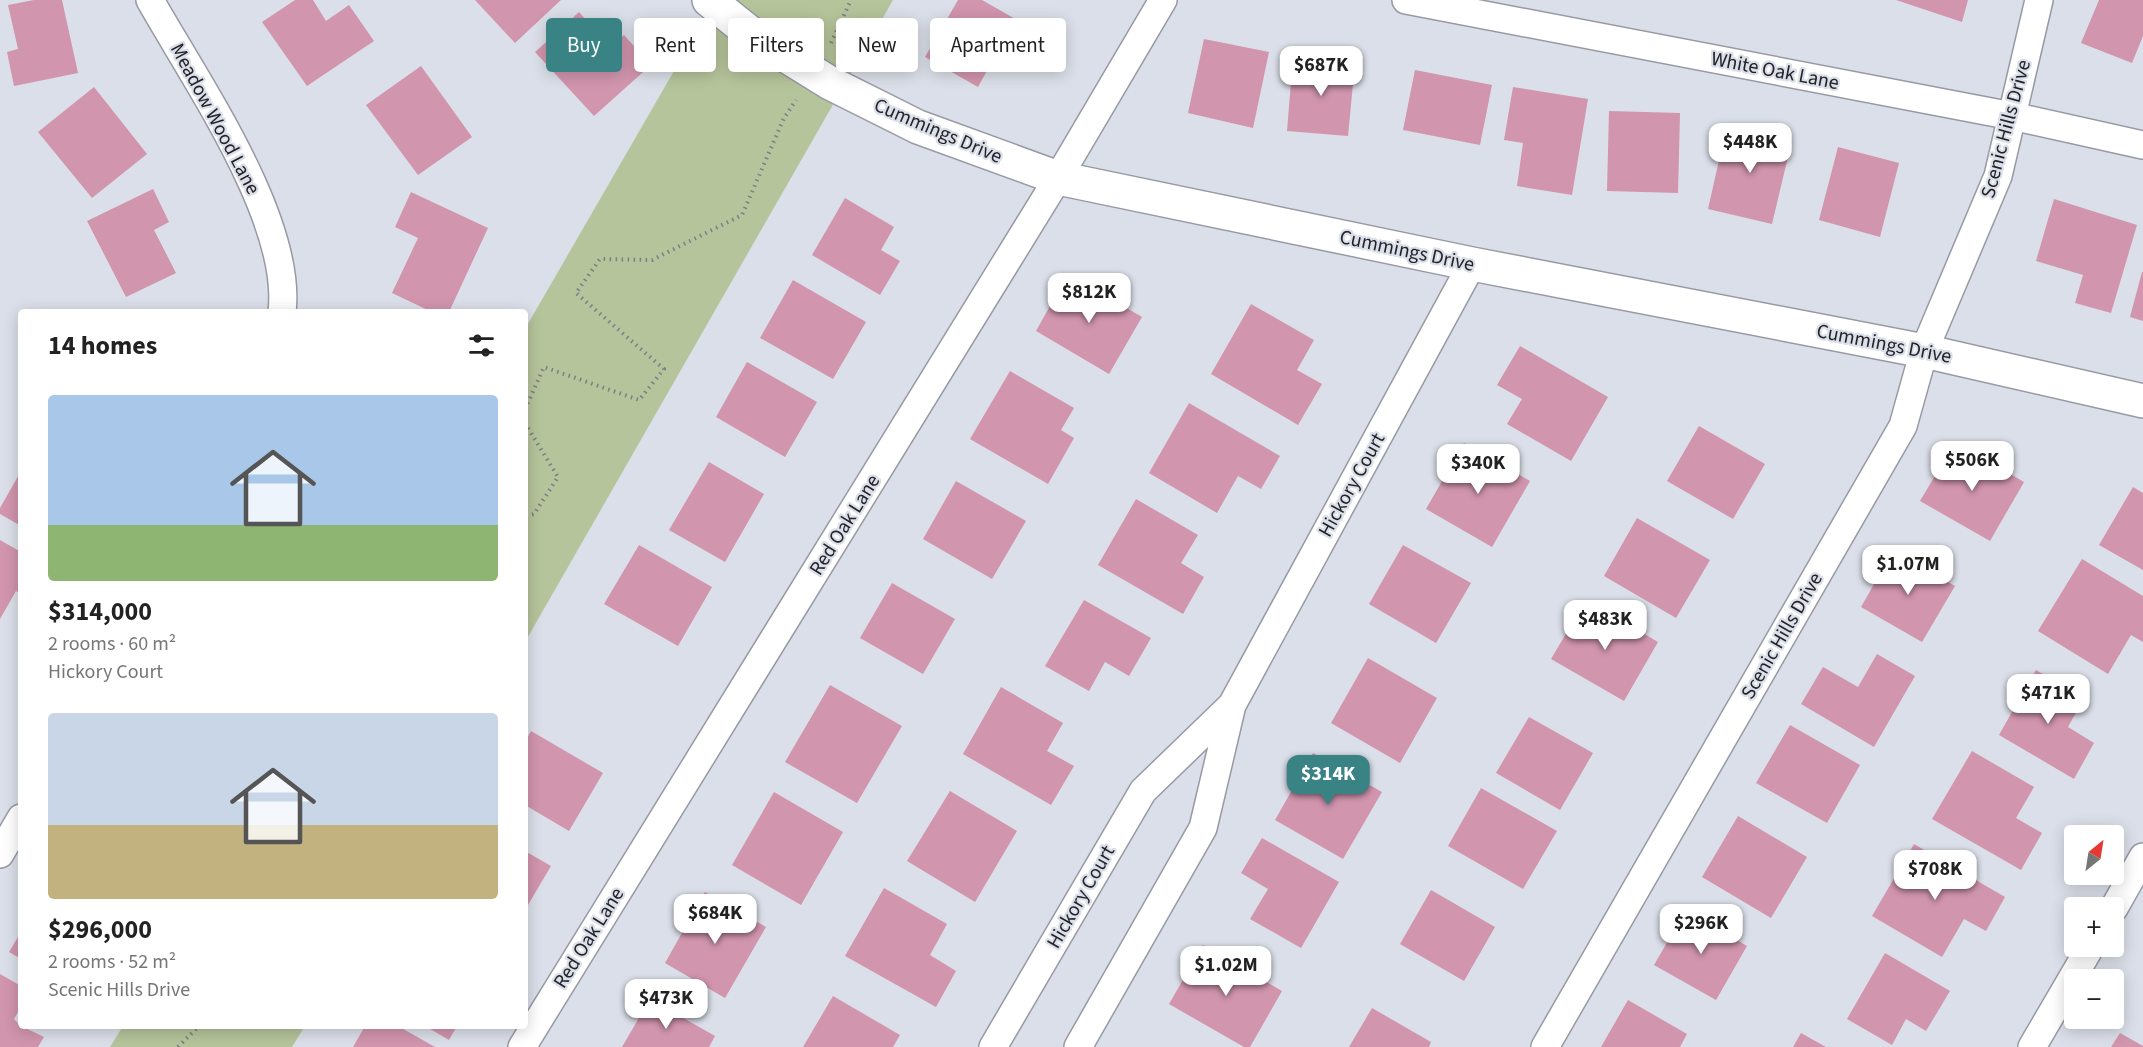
<!DOCTYPE html>
<meta charset="utf-8">
<style>
body{margin:0;font-family:"Source Sans 3",sans-serif;background:#f2f2f2;color:#222;height:100vh;display:flex;flex-direction:column;font-size:22px;white-space:nowrap}
*{box-sizing:border-box;margin:0}
p{font-size:20px;color:#767676}
.icon{flex:none;width:33px;height:33px;fill:none;stroke:currentColor;stroke-width:2;stroke-linecap:round;stroke-linejoin:round}
.map{position:relative;flex:1;overflow:hidden}
.details{position:absolute;left:18px;top:309px;width:510px;height:720px;display:flex;flex-direction:column;background:#fff;border-radius:6px;box-shadow:0 3px 15px #0003}
.details>*{flex:none}
.hud{position:absolute;left:546px;top:18px;width:570px;height:54px;display:flex;gap:12px}
.needle{width:39px;rotate:30deg}
.controls{position:absolute;left:2064px;top:825px;display:grid;gap:12px}
.controls a{display:grid;place-items:center;width:60px;height:60px;border-radius:6px;background:#fff;box-shadow:0 3px 15px #0003;font-size:30px}
.price{position:absolute;translate:-50% -51px;padding:0 14px;border-radius:12px;background:#fff;color:#222;font-size:20px;line-height:39px;filter:drop-shadow(0 2px 3px #0008)}
.price::after{content:'';position:absolute;left:50%;top:36px;width:18px;height:14px;margin-left:-9px;background:inherit;clip-path:polygon(0 0,100% 0,50% 100%)}
.price.selected{background:#3a8384;color:#fff}
ul{padding:0;list-style:none}
li{display:grid;align-content:center;gap:12px;height:318px;padding:0 30px}
li span{display:grid;place-items:center;height:186px;border-radius:6px;color:#555}
li>.icon{margin-inline-start:auto}
span .icon{width:108px;height:108px;fill:#fffc;stroke-width:1}
li b{font-size:26px}
h2{display:flex;justify-content:space-between;align-items:center;height:72px;padding:0 30px;font-size:26px}
.pill{padding:0 21px;border-radius:6px;background:#fff;box-shadow:0 3px 15px #0003;font-size:21px;line-height:54px}
.pill.selected{background:#3a8384;color:#fff}
.map>svg:first-child{display:block}
.green{fill:#b6c49b}
.building{fill:#d195ad}
.lines{fill:none;stroke-linecap:round;stroke-linejoin:round}
.minor-casing{stroke:#979aa4;stroke-width:30}
.tertiary-casing{stroke:#979aa4;stroke-width:36}
.path{stroke:#7c7e85;stroke-width:4;stroke-dasharray:1.5 4.5;stroke-linecap:butt}
.minor{stroke:#fff;stroke-width:27}
.tertiary{stroke:#fff;stroke-width:33}
.labels{text-anchor:middle;dominant-baseline:central;stroke-width:4.5;stroke-linejoin:round;paint-order:stroke}
.street-label{font-size:20px;fill:#222327;stroke:#dbdfe9}
</style>
<div class="map">
<svg width="2143" height="1047" viewBox="0 0 2143 1047">
<rect width="100%" height="100%" fill="#dbdfe9"/>
<path class="green" d="M715 0H893L525 642V329Z
M123 1026H305L292 1047H110Z"/>
<path class="building" d="M34 0H62L78 73 14 86 7 52 18 49 8 5Z
M295 0H313L326 21 349 5 374 41 307 86 262 22Z
M475 0H561L515 43Z
M958 0H982L1031 28 1010 65 995 56 978 87 925 57Z
M1896 0H1968L1962 22Z
M2099 0H2143V36L2132 63 2081 43Z
M579 12 610 48 624 35 651 65 594 116 535 52Z
M1204 39 1269 52 1253 128 1188 113Z
M1293 57 1355 63 1348 136 1287 131Z
M421 66 472 137 418 175 366 105Z
M1415 70 1492 85 1480 145 1403 130Z
M94 87 147 154 92 198 38 132Z
M1513 87 1588 99 1572 195 1517 186 1523 143 1504 140Z
M1609 111 1680 113 1678 193 1607 191Z
M1727 125 1792 140 1772 224 1708 209Z
M1838 147 1899 163 1880 237 1819 220Z
M153 189 169 222 154 230 176 273 126 297 87 221Z
M411 192 488 228 449 312H432L392 293 418 238 395 227Z
M845 198 894 227 881 250 900 261 880 295 812 255Z
M2054 199 2137 225 2111 313 2075 303 2083 275 2036 261Z
M2142 272H2143V321L2130 317Z
M1068 274 1142 317 1109 374 1036 331Z
M793 280 866 322 833 379 760 338Z
M1251 304 1314 340 1297 370 1322 384 1298 425 1211 374Z
M1520 346 1608 397 1571 461 1507 424 1522 399 1497 385Z
M747 362 817 402 785 457 716 417Z
M1010 371 1074 408 1061 430 1074 438 1048 484 970 439Z
M1189 403 1280 456 1261 489 1238 476 1217 513 1149 473Z
M1699 426 1765 464 1733 519 1667 481Z
M1955 442 2024 482 1990 541 1920 501Z
M1464 443 1530 481 1492 547 1426 509Z
M709 462 764 494 725 562 669 530Z
M21 471V526L0 514V508Z
M956 481 1026 521 992 579 923 539Z
M2133 487 2143 493V570L2099 545Z
M1136 499 1198 535 1181 563 1204 577 1183 614 1098 565Z
M1637 518 1710 560 1676 618 1604 576Z
M0 540 21 552V594L16 591 0 619Z
M639 545 712 587 678 646 604 604Z
M1403 545 1471 583 1436 643 1369 604Z
M1893 551 1955 586 1922 642 1861 607Z
M2082 559 2143 596V642L2131 635 2108 674 2038 631Z
M892 583 955 619 923 674 860 638Z
M1084 600 1151 638 1129 676 1105 662 1089 691 1045 666Z
M1586 600 1658 642 1624 701 1551 659Z
M1877 654 1915 676 1874 747 1801 704 1823 667 1858 687Z
M1368 658 1437 698 1400 763 1331 723Z
M2036 670 2084 698 2068 727 2094 743 2074 779 1999 735Z
M830 685 902 726 857 803 785 762Z
M1001 687 1063 723 1047 751 1074 766 1051 805 963 754Z
M1529 717 1593 753 1560 810 1496 773Z
M1790 725 1860 765 1827 823 1756 783Z
M531 731 603 773 569 831 525 805V742Z
M1972 751 2034 787 2016 818 2042 833 2021 870 1932 819Z
M1313 753 1382 792 1343 859 1275 820Z
M1481 788 1557 831 1523 889 1448 846Z
M950 791 1017 831 975 902 907 861Z
M774 792 843 832 801 905 732 865Z
M1738 816 1807 857 1771 918 1702 877Z
M1262 838 1339 882 1301 948 1250 919 1268 889 1241 873Z
M1914 844 2005 897 1986 931 1964 919 1942 957 1872 916Z
M525 851 551 866 525 910Z
M884 888 947 924 930 955 956 971 936 1007 845 956Z
M1431 890 1495 927 1464 981 1400 944Z
M705 892 766 927 725 998 665 963Z
M1686 910 1747 946 1716 1000 1654 965Z
M21 932V959L9 952Z
M1203 945 1282 991 1250 1047H1244L1169 1004Z
M1885 953 1950 991 1926 1031 1906 1019 1892 1045 1847 1019Z
M0 974 21 986V1007L14 1019 21 1026 44 1037 38 1047H0Z
M833 996 900 1035 893 1047H803Z
M650 999 715 1036 709 1047H622Z
M1628 1000 1687 1034 1680 1047H1601Z
M1372 1008 1431 1042 1429 1047H1349Z
M365 1026H398L435 1047H353Z
M425 1026H457L449 1040Z
M1801 1033 1826 1047H1793Z
M2120 1033 2143 1046V1047H2111Z"/>
<g class="lines">
<g class="minor-casing">
<path id="minor" d="M150 0C195 80 293 220 282 312
M1406 0 2012 116 2143 145
M0 854 21 818
M2114 908 2143 857
M522 1047 1058 178 1163 0
M993 1047 1143 791 1232 705
M1078 1047 1203 828 1232 705 1472 264
M1545 1047 1903 426 1924 351 1998 176 2039 0
M2032 1047 2091 946"/>
</g>
<g class="tertiary-casing">
<path id="tertiary" d="M709 0 754 36 830 83 918 127 1058 178 1472 264 1924 351 2143 401"/>
</g>
<path class="path" d="M831 43 851 0
M525 409 544 367 639 400 664 369 576 293 600 259 652 260 742 215 784 118 796 100
M525 423 558 477 534 514 525 517
M178 1047 199 1026"/>
<use href="#minor" class="minor"/>
<use href="#tertiary" class="tertiary"/>
</g>
<g class="labels">
<g class="street-label">
<text transform="translate(1775 71) rotate(11)">White Oak Lane</text>
<text transform="translate(215 119) rotate(62)">Meadow Wood Lane</text>
<text transform="translate(2006 129) rotate(-75)">Scenic Hills Drive</text>
<text transform="translate(938 131) rotate(23)">Cummings Drive</text>
<text transform="translate(1407 251) rotate(12)">Cummings Drive</text>
<text transform="translate(1884 344) rotate(11)">Cummings Drive</text>
<text transform="translate(1352 485) rotate(-61)">Hickory Court</text>
<text transform="translate(845 525) rotate(-58)">Red Oak Lane</text>
<text transform="translate(1782 636) rotate(-60)">Scenic Hills Drive</text>
<text transform="translate(1081 897) rotate(-60)">Hickory Court</text>
<text transform="translate(589 938) rotate(-58)">Red Oak Lane</text>
</g>
</g>
</svg>
<div class="controls">
<a><svg class="needle" viewBox="-14 -14 28 28"><path d="M0-13l5 13h-10z" fill="#e53935"/><path d="M0 13l5-13h-10z" fill="#767676"/></svg></a>
<a>+</a>
<a>−</a>
</div>
<b class="price" style="left:1321px;top:97px">$687K</b>
<b class="price" style="left:1750px;top:174px">$448K</b>
<b class="price" style="left:1089px;top:324px">$812K</b>
<b class="price" style="left:1972px;top:492px">$506K</b>
<b class="price" style="left:1478px;top:495px">$340K</b>
<b class="price" style="left:1908px;top:596px">$1.07M</b>
<b class="price" style="left:1605px;top:651px">$483K</b>
<b class="price" style="left:2048px;top:725px">$471K</b>
<b class="price selected" style="left:1328px;top:806px">$314K</b>
<b class="price" style="left:1935px;top:901px">$708K</b>
<b class="price" style="left:715px;top:945px">$684K</b>
<b class="price" style="left:1701px;top:955px">$296K</b>
<b class="price" style="left:1226px;top:997px">$1.02M</b>
<b class="price" style="left:666px;top:1030px">$473K</b>
<div class="hud">
<a class="pill selected">Buy</a>
<a class="pill">Rent</a>
<a class="pill">Filters</a>
<a class="pill">New</a>
<a class="pill">Apartment</a>
</div>
<section class="details">
<h2>14 homes<svg class="icon" aria-label="filters" viewBox="0 0 24 24"><path d="M4 7h16M4 17h16"/><circle cx="9" cy="7" r="2"/><circle cx="15" cy="17" r="2"/></svg></h2>
<ul>
<li><span style="background:linear-gradient(#a9c7e8 70%,#8fb573 0)"><svg class="icon" aria-label="home" viewBox="0 0 24 24"><path d="M3 11l9-7 9 7M6 9v11h12V9"/></svg></span><div><b>$314,000</b><p>2 rooms · 60 m²</p><p>Hickory Court</p></div></li>
<li><span style="background:linear-gradient(#c9d6e8 60%,#c2b280 0)"><svg class="icon" aria-label="home" viewBox="0 0 24 24"><path d="M3 11l9-7 9 7M6 9v11h12V9"/></svg></span><div><b>$296,000</b><p>2 rooms · 52 m²</p><p>Scenic Hills Drive</p></div></li>
</ul>
</section>
</div>
